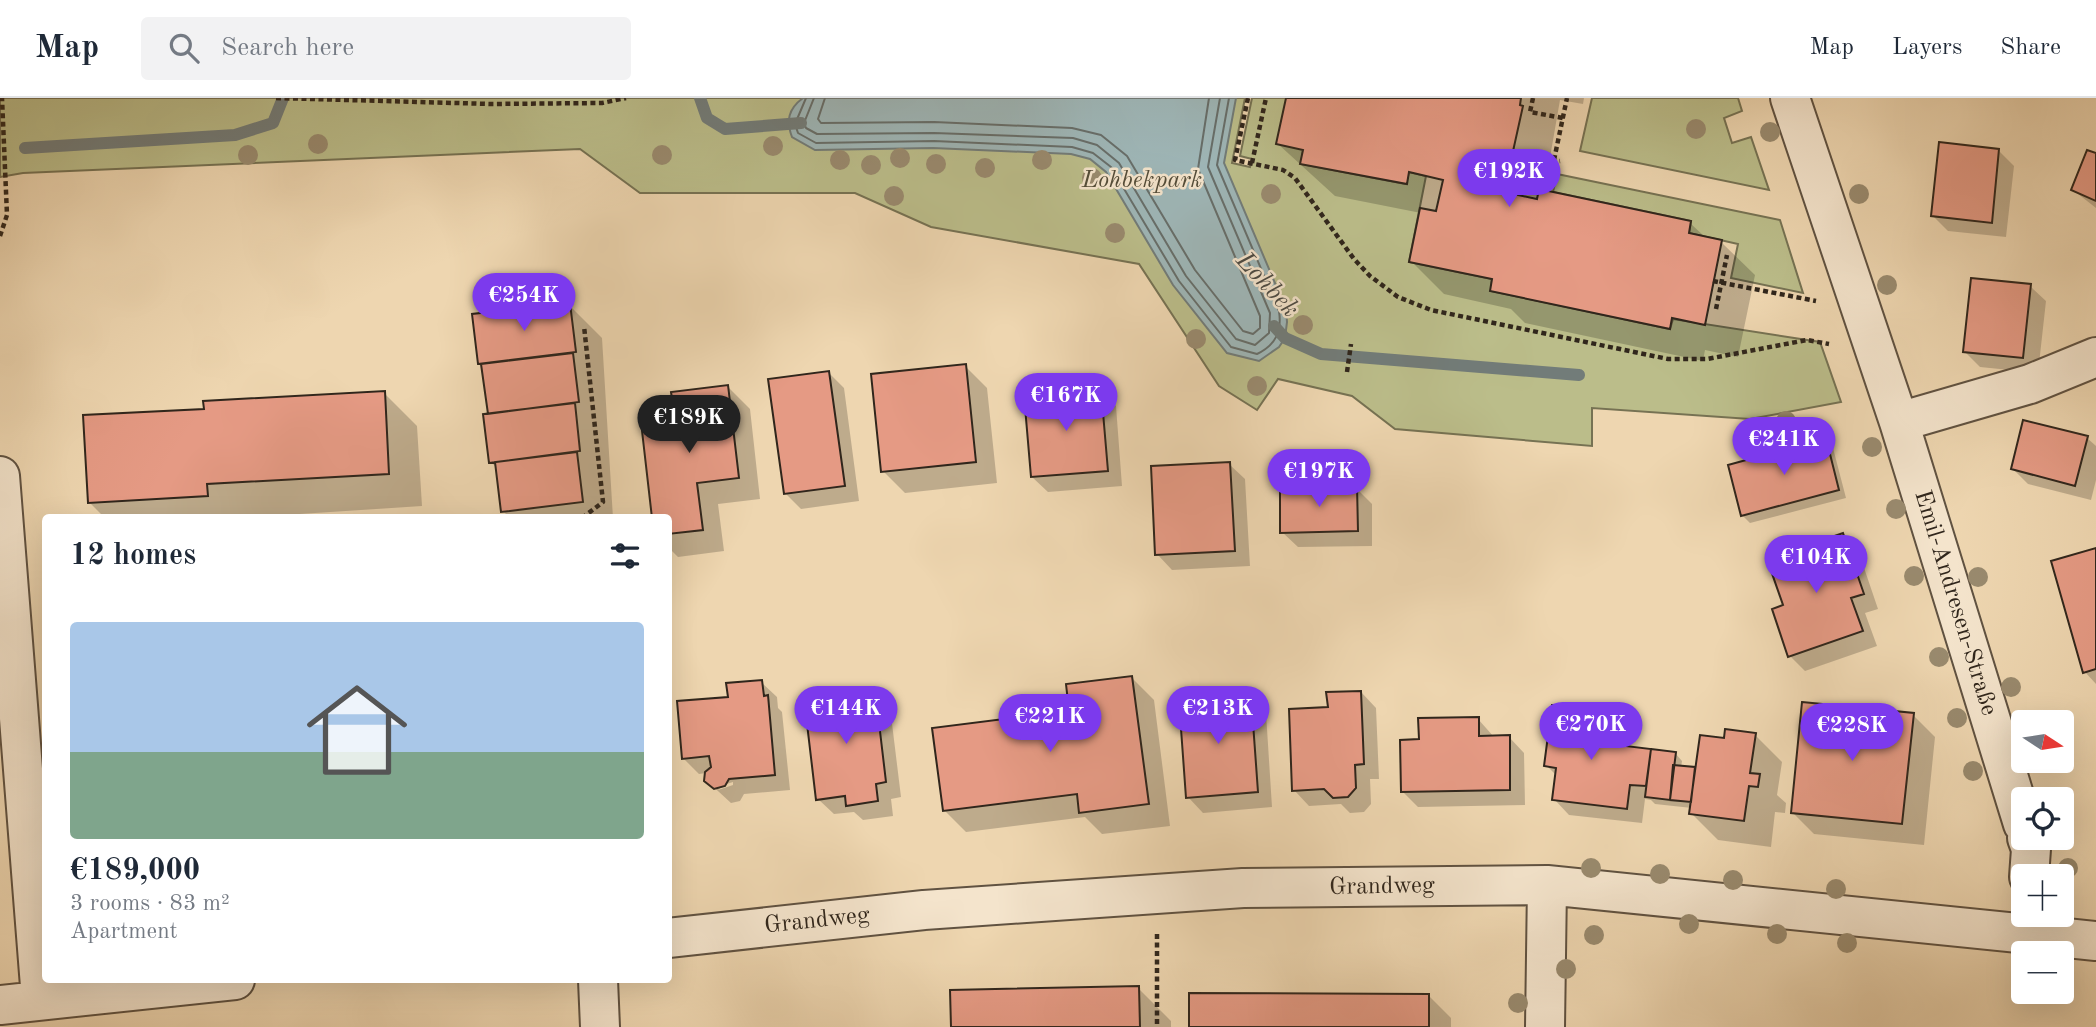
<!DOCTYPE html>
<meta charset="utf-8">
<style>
body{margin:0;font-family:"Old Standard TT",serif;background:#f2f2f3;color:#1f2937;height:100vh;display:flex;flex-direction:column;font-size:26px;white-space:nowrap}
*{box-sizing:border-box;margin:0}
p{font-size:23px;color:#747a83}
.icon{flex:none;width:38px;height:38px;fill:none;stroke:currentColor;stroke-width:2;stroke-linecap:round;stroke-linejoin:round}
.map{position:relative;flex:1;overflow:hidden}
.panel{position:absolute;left:42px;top:416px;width:630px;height:469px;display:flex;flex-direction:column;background:#fff;border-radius:7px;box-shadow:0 7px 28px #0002}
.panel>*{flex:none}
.needle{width:46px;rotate:102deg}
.tools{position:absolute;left:2011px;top:612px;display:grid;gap:14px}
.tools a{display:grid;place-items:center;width:63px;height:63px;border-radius:7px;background:#fff;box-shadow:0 7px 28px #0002;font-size:35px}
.price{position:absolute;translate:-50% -60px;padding:0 16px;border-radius:24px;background:#7c3aed;color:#fff;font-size:23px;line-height:46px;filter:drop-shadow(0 2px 4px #0008)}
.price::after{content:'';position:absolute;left:50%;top:42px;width:21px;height:16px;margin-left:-10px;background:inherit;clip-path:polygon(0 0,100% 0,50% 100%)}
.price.active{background:#222;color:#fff}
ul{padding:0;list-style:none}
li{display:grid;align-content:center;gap:14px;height:371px;padding:0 28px}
li span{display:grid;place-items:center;height:217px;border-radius:7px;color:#555}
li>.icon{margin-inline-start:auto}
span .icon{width:126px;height:126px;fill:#fffc;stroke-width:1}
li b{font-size:30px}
h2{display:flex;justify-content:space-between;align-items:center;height:84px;padding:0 28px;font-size:30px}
header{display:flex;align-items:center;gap:42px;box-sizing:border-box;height:98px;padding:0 35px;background:#fff;border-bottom:2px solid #e0e1e3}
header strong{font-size:33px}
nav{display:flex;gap:38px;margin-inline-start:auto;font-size:24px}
.search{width:490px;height:63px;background:#f2f2f3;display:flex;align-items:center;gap:18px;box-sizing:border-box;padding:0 24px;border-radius:7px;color:#747a83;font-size:26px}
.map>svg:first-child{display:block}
.green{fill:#bbbd8a;stroke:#767253;stroke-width:2}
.water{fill:#9eb6b7;stroke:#727c79;stroke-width:2}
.shadow{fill:#0003;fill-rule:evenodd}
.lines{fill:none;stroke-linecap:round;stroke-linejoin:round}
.shore{stroke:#676e6a;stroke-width:2}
.stream{stroke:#727c79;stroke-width:12}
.building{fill:#e59a84;stroke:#30261c;stroke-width:2}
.street-casing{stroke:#605241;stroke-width:42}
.path{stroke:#30261c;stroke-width:4.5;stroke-dasharray:5 3.5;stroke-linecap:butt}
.street{stroke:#f4e4cc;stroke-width:38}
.tree{fill:#998a6e}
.labels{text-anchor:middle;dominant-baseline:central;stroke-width:5;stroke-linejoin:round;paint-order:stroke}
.park-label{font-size:24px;font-style:italic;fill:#534c38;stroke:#f4e4cc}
.street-label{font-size:24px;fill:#30261c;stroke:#f4e4cc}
.water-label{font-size:26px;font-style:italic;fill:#4c4a43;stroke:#f4e4cc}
</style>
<header>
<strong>Map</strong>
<div class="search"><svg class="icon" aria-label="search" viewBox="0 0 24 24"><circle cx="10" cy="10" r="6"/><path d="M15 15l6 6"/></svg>Search here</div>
<nav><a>Map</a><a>Layers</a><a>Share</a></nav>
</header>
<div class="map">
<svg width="2096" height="929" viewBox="0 0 2096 929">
<rect width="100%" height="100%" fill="#eed6b0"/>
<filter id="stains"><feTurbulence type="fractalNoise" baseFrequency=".00286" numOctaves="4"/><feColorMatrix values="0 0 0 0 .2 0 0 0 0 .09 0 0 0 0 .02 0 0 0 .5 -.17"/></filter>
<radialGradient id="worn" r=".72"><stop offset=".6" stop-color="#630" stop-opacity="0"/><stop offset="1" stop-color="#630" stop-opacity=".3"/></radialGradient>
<path class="green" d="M0 0H1245L1232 65 1250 69 1252 61 1240 58 1252 0H1286L1303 52 1301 66 1406 86 1409 74 1426 78 1409 164 1492 181 1491 193 1670 231 1673 221 1820 244 1841 304 1750 321 1592 310V348L1395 331 1352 298 1278 281 1257 312 1219 288 1139 166 931 129 855 95H640L580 51 23 75 0 79Z
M1592 0H1738L1742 13 1724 20 1732 45 1751 39 1769 92 1580 53Z
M1557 76 1780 122 1803 195 1731 180 1738 146 1689 135 1691 123 1553 94Z"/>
<path class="water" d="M803 0H1236L1224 65 1286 211 1287 224 1285 240 1279 249 1259 263 1227 255 1173 187 1106 74 1090 61 1071 56 933 50 815 52 792 39C786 23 788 11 803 0Z"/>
<path class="shadow" d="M1288 0H1584L1583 6 1560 2 1544 94 1690 125 1706 140 1721 144 1755 177 1738 259 1705 252 1703 263 1525 225 1511 211 1444 196 1411 163 1421 115 1335 98 1278 46Z
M1998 52 2014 68 2006 139 1948 133 1933 118Z
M2096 57V110L2073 92Z
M2030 188 2046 203 2038 275 1980 269 1964 253Z
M569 207 602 240 613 420H510L503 413 497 370 491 364 490 317 474 218Z
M965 268 987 290 997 385 905 395 883 373Z
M829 275 844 290 859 403 801 411 785 395Z
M728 289 750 311 760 401 718 406 724 453 678 459 668 449V420H654L677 322Z
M1100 292 1116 308 1122 388 1048 394 1032 379Z
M384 295 417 328 422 408 240 420H105L89 404 206 312Z
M2087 340 2096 348V382L2091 402 2028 386 2013 371Z
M1825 342 1833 350 1846 400 1750 425 1743 418Z
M1229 366 1245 381 1250 468 1172 472 1157 456Z
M1356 390 1372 406V448L1298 449 1282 434Z
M1842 437 1858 452 1878 511 1865 515 1877 548 1805 573 1790 558 1785 508Z
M2096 452V586L2085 574Z
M1132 580 1154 602 1170 728 1102 736 1085 719 966 734 944 712 1071 615Z
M761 584 777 599 778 610 782 614 790 692 744 696 740 703 731 705 706 682V675L699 676 684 661 730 600ZM733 684V687L718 692 723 687Z
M874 593 890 609 901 699 891 701 893 718 863 722 854 714 834 716 818 701Z
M1361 594 1376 610 1379 681H1370L1371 706 1364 714 1350 715 1341 706 1309 708 1294 692 1329 611Z
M1250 599 1266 615 1272 709 1203 715 1188 699Z
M1595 614 1610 630 1608 648 1675 655 1682 663 1681 670 1697 673 1725 642 1755 637 1782 664 1777 697 1786 705 1785 715 1775 714 1771 749 1718 742 1691 715 1692 710 1655 706 1651 702 1645 701 1642 725 1569 717 1554 701 1557 678 1546 667Z
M1913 617 1935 639 1924 747 1814 736 1792 714Z
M1478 621 1494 639H1509L1524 655 1525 707 1418 709 1403 694 1421 643Z
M1138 890 1171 923V929H953Z
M1429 898 1451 920V929H1191Z"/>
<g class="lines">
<path class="shore" d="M806 0 795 26 798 35 816 45 934 43 1072 49 1093 55 1111 69 1179 183 1231 249 1257 256C1276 247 1282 233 1279 213L1217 67 1229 0
M814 0 804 25 806 30 817 36 934 35 1073 40 1097 47 1119 65 1186 178 1236 241 1255 247 1269 235 1270 215 1208 69 1220 0
M825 0 818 21 821 25 934 24 1072 30 1101 37 1127 58 1195 172 1243 233 1253 236 1260 230V218L1198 71 1209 0"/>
<path class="stream" d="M700 0 707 20 725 31 801 25
M25 50 235 37 273 25 283 0
M1274 228 1285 240 1321 256 1579 277"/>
</g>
<path class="building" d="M1286 0H1521L1520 7 1523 8 1504 94 1537 101 1539 91 1691 123 1689 135 1722 142 1705 227 1672 220 1670 231 1490 193 1492 181 1409 164 1420 110 1436 113 1443 82 1409 74 1407 86 1300 66 1303 52 1276 46Z
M1939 44 1999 51 1992 125 1931 118Z
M2087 52 2096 55V103L2071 92Z
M1971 180 2031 186 2023 260 1963 254Z
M570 205 576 254 478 266 472 216Z
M573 255 579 304 488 316 481 266Z
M966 266 976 364 881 374 871 276Z
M829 273 845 388 784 396 768 281Z
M728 287 739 380 697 385 703 432 668 436V420H652L641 324 675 320 671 294Z
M1101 291 1108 373 1031 379 1024 297Z
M385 293 389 376 207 386 208 398 88 405 83 317 204 311 203 303Z
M575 305 580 353 489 365 483 316Z
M2023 322 2088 338 2075 388 2011 371Z
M1826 340 1839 392 1741 418 1728 367Z
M577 354 583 404 501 414 495 364Z
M1230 364 1235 453 1155 457 1151 368Z
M1357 388 1358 433 1280 435V389Z
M1843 435 1864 496 1851 500 1863 533 1788 559 1772 511 1783 507 1767 461Z
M2096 450V571L2083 575 2051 463Z
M1132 578 1149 706 1079 715 1077 696 943 713 932 630 1069 613 1066 586Z
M762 582 764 598 768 597 775 677 729 681 725 688 714 691 704 683 705 674 711 669 709 658 682 661 677 603 728 599 726 585Z
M875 591 886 684 876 686 878 703 846 708 845 698 816 702 804 600Z
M1361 593 1364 666 1355 667 1356 690 1348 699 1333 700 1324 691 1292 693 1289 611 1328 609 1326 594Z
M1251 597 1258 694 1186 700 1179 603Z
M1802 604 1914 615 1902 726 1791 715Z
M1552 607 1596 612 1592 644 1651 651 1646 688 1630 687 1627 711 1552 702 1556 670 1544 668Z
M1479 619V638L1510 637V692L1401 694 1400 642 1419 641 1418 620Z
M1725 631 1756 635 1750 675 1760 676 1758 689 1749 688 1744 723 1689 716 1700 637 1724 640Z
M1651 651 1676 654 1670 702 1645 699Z
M1673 667 1695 669 1691 704 1670 702Z
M1139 888 1140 929H951L950 892Z
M1189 895 1429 896V929H1189Z"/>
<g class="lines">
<g class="street-casing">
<path id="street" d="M1790 0 1899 324 2023 726
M1899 324 2030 286 2096 259
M0 378 41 901
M2027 740 2031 751 2029 779
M668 840 924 812 1243 790 1547 787 2096 843
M598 882 600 929
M0 907 235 882
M1545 929 1547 787"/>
</g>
<path class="path" d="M276 0 491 6 602 5 626 0
M1248 0 1235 62 1283 72 1295 80 1354 161 1370 178 1398 199 1431 212 1668 261H1707L1807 242 1829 246
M1533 0 1530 14 1563 20
M1554 62 1567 0
M1252 65 1266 0
M1509 70 1560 63
M0 138 7 117 2 0
M1713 183 1816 203
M1716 211 1727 157
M1347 274 1351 246
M582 420 603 404 584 228
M1157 836V929"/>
<use href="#street" class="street"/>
</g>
<g class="tree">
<circle cx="1696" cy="31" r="10"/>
<circle cx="1770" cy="34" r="10"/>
<circle cx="318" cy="46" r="10"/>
<circle cx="773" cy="48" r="10"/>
<circle cx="248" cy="57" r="10"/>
<circle cx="662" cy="57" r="10"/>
<circle cx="900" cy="60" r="10"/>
<circle cx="840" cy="62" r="10"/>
<circle cx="1042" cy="62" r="10"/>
<circle cx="936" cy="66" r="10"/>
<circle cx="871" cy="67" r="10"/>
<circle cx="985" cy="70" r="10"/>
<circle cx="1092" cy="80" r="10"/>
<circle cx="1271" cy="96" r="10"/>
<circle cx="1859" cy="96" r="10"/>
<circle cx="894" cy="98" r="10"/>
<circle cx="1115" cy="135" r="10"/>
<circle cx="1887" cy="187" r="10"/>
<circle cx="1303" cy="227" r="10"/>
<circle cx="1196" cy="241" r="10"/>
<circle cx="1257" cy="288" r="10"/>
<circle cx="1786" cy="323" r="10"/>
<circle cx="1872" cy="349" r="10"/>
<circle cx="1896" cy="411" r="10"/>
<circle cx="1914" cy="478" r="10"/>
<circle cx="1978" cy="479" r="10"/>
<circle cx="1939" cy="559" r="10"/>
<circle cx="2011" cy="589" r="10"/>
<circle cx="1957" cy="620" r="10"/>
<circle cx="1973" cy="673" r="10"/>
<circle cx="1591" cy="770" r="10"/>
<circle cx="2068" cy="770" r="10"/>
<circle cx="1660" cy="776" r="10"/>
<circle cx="1733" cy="782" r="10"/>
<circle cx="1836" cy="791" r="10"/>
<circle cx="1689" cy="826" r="10"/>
<circle cx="1777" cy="836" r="10"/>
<circle cx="1594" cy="837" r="10"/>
<circle cx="1847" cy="845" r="10"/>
<circle cx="1566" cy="871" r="10"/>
<circle cx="1518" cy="905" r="10"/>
</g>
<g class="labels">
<g class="park-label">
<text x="1142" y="83">Lohbekpark</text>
</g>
<g class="street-label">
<text transform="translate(1955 505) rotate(73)">Emil-Andresen-Straße</text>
<text transform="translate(1382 789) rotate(-1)">Grandweg</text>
<text transform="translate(817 823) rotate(-6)">Grandweg</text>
</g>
<g class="water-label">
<text transform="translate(1267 187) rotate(47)">Lohbek</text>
</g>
</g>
<rect width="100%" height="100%" filter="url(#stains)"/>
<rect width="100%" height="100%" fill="url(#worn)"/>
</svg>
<div class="tools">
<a><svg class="needle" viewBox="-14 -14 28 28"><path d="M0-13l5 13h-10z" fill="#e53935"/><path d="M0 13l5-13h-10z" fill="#747a83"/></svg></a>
<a><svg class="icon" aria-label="locate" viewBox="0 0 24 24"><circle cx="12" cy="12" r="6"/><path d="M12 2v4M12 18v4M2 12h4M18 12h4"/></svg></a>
<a>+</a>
<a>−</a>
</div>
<b class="price" style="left:1509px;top:111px">€192K</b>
<b class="price" style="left:524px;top:235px">€254K</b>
<b class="price" style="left:1066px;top:335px">€167K</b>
<b class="price active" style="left:689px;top:357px">€189K</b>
<b class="price" style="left:1784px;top:379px">€241K</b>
<b class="price" style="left:1319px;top:411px">€197K</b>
<b class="price" style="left:1816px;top:497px">€104K</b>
<b class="price" style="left:846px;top:648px">€144K</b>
<b class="price" style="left:1218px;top:648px">€213K</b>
<b class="price" style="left:1050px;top:656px">€221K</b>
<b class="price" style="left:1591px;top:664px">€270K</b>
<b class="price" style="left:1852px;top:665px">€228K</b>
<section class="panel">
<h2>12 homes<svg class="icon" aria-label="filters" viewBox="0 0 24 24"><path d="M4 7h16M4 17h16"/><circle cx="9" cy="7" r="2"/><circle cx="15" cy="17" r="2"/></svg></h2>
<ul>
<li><span style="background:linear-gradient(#a9c7e8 60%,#7fa58c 0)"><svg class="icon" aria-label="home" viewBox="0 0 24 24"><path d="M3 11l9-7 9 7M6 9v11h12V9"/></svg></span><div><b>€189,000</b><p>3 rooms · 83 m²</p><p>Apartment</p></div></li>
</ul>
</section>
</div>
